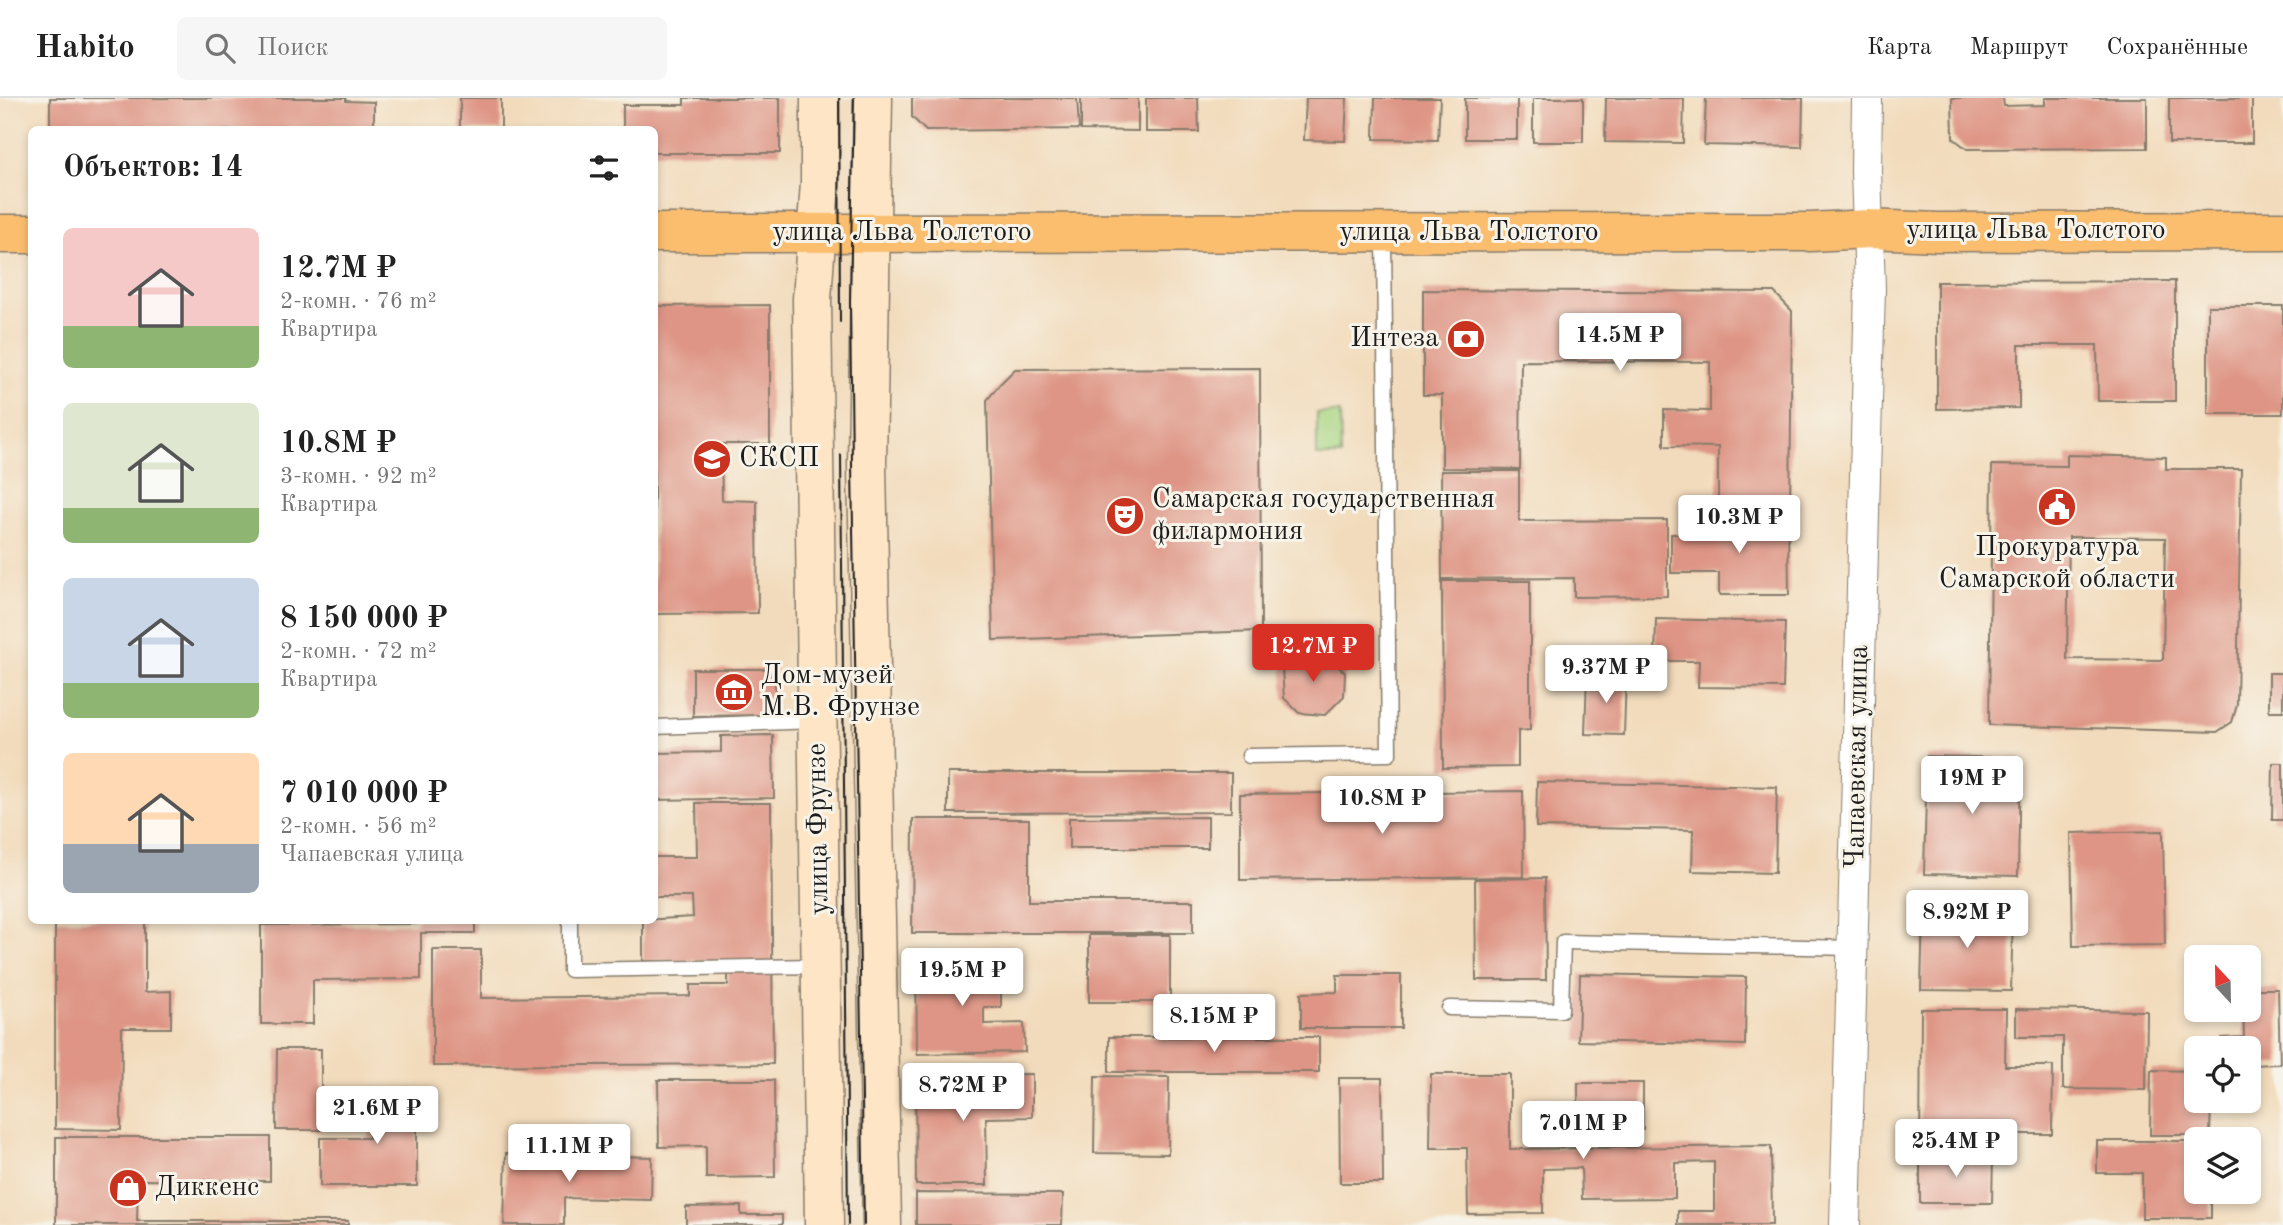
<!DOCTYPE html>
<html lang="ru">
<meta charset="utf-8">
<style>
body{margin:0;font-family:"Old Standard TT",serif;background:#f6f6f6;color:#222;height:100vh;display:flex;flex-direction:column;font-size:26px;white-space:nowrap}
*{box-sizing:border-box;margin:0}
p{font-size:23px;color:#767676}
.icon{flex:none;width:38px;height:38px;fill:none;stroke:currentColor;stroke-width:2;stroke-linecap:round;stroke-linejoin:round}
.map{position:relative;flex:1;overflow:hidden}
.drawer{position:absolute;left:28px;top:28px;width:630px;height:798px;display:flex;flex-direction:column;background:#fff;border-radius:10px;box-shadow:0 4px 10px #0003}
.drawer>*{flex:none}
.needle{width:46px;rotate:338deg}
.controls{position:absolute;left:2184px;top:847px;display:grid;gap:14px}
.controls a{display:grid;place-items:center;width:77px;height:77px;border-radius:10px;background:#fff;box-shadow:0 4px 10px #0003;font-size:35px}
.price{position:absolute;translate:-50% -60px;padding:0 16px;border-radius:7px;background:#fff;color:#222;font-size:23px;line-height:46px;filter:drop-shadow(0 2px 4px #0008)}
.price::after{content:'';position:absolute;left:50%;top:42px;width:21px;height:16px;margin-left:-10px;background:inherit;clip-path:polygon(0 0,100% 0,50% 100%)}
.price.active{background:#d93025;color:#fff}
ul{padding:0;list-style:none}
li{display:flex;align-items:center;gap:21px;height:175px;padding:0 35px}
li span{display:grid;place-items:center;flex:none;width:196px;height:140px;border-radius:10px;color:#555}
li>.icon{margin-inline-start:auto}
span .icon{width:84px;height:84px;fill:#fffc;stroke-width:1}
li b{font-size:30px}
h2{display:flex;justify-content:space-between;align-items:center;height:84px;padding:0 35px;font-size:30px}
header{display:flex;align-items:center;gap:42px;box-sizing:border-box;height:98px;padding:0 35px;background:#fff;border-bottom:2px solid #e0e0e0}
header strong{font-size:33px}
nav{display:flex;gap:38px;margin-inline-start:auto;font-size:24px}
.search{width:490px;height:63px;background:#f6f6f6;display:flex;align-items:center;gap:18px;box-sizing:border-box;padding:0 24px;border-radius:10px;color:#767676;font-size:26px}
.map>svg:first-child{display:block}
.green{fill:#a9d683;stroke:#627950;stroke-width:2}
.building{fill:#de9585;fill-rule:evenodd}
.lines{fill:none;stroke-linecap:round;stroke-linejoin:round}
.lane-casing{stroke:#877c6c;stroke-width:17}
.street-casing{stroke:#877c6c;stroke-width:32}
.secondary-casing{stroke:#877c6c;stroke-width:41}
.primary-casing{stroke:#877c6c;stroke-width:41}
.lane{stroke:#fff;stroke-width:14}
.street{stroke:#fff;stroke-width:30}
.secondary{stroke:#fde5c5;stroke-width:38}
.primary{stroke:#fbbe6e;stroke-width:38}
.tram{stroke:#1c1c1c;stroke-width:2}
.labels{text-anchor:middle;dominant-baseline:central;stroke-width:6;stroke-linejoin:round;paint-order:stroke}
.street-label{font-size:28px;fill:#1c1c1c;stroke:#f7f3e8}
.poi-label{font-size:28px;fill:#1c1c1c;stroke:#f7f3e8;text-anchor:start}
</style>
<header>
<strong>Habito</strong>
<div class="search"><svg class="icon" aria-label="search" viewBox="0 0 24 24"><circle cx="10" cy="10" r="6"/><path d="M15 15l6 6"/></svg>Поиск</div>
<nav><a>Карта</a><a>Маршрут</a><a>Сохранённые</a></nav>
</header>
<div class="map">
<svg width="2283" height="1127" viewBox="0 0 2283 1127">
<rect width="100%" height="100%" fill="#f7f3e8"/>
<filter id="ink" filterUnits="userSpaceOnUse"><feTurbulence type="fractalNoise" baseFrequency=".0143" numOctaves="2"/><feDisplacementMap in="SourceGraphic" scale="14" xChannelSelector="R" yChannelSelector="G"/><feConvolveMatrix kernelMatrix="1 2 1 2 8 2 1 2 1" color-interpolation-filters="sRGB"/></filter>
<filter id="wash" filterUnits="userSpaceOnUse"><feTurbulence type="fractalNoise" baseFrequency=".00686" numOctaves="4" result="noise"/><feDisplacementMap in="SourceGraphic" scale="28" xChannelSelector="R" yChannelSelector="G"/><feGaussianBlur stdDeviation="1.57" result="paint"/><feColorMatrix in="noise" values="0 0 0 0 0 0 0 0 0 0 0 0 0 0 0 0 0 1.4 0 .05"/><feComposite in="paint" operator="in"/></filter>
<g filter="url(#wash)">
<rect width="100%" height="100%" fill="#f2dbbc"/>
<path class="green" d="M1317 315H1340L1341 358H1317Z"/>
<g id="blocks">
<path class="building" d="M50 0H346V3L374 4V32H50Z
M460 0H501V32H460Z
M684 0H780V55H654V32H623V7H684Z
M912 0H1077L1079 31 926 33 912 19Z
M1081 0H1138V33L1081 32Z
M1146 0H1198L1199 34H1146Z
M1306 0H1347L1345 43 1304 42Z
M1375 0H1440L1438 42 1374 41Z
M1465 0H1517V41H1465Z
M1533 0H1583V44H1533Z
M1606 0H1684L1683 45 1605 44Z
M1706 0H1803L1802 49 1704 47Z
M1952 0H2003L2004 8 2045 7V0H2147V50L1967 51 1953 40Z
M2169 0H2252V45H2169Z
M2175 183V303H2098L2097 247H2019V310L1937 311V184Z
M1423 192 1774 194 1792 213 1790 416H1718V349L1664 348V312L1710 313V264L1521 263 1520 371 1442 370V297H1423Z
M770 207V346H721L722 402 757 403 758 515 654 516V208Z
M2208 208H2283V316H2208Z
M1260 270 1261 533 993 542 987 302 1000 286 1015 271Z
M2067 357 2166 359V371H2241L2237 607 2232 624 2217 634 1989 627 1992 367 2067 368ZM2069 439 2165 440 2163 562 2067 561Z
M1441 373H1519V423L1667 422V498L1574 499V480L1442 481Z
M1721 418H1788L1789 497H1719V475H1671V436H1721Z
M1442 483H1530V632L1518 633V669L1443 670Z
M1656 521 1785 524 1783 590 1698 589 1699 563H1655Z
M1303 554 1328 557 1345 575 1344 598 1325 617 1299 615 1284 600 1282 571Z
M693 571H775V617L693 618Z
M2269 575H2283V613H2269Z
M1587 576 1626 577 1624 637 1585 636Z
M773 637 774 700 654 702V655L721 654V638Z
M1927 658 2020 660 2018 778 1924 776Z
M2273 665H2283V722H2272Z
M948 675H1231V714L948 715Z
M1537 684 1777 689 1775 775 1692 773 1693 732 1536 729Z
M1523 693 1524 779 1240 782V696Z
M696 705H771L773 966 433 968V852H481V900L690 898V887H728V863H643V822L693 819 692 799H654V759H697Z
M1208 719V750H1069V720Z
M913 721H1029V803H1193V835H912Z
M2163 733 2165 847 2073 848 2071 735Z
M1545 780 1546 882H1476L1475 781Z
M1923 812 2013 813 2011 893 1921 892Z
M55 822H145V894L171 893V930H122L121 1032 55 1031Z
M416 822H475V835H421V881L313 882V926H261V827L416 826Z
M1089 837H1170V904H1089Z
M1001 860V909H984V926L1024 925 1025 954 917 956 916 861Z
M1580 876 1746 879 1745 947 1578 943Z
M1337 877H1401V930H1301V895L1337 894Z
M2249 891H2278L2280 966 2249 967V950H2223L2222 940 2244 939 2243 912H2249Z
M1921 911H2006L2005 968H2053L2052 1036H1993V1056H1920Z
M2016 911 2147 913 2146 992 2063 991V939H2016Z
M1109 939H1319V974H1109Z
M277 951H321V1032H276Z
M2151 972 2196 973V1003H2211L2210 1037H2150Z
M1032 976V1019L986 1020 987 1087H916L915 977Z
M1431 976H1510V1051L1771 1048 1772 1127H1678V1113H1714V1064L1675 1065V1100L1582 1101 1581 1070 1543 1071V1115L1468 1116 1467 1050H1430Z
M1095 978 1169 979 1168 1056 1094 1055Z
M1339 980H1382L1383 1085H1340Z
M658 982H774L775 1079 706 1080V1048L659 1049Z
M1578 985H1643V1031L1578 1030Z
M369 991H417V1088H320V1040H369Z
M56 1039H270V1083L138 1082 137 1123H348V1127H56Z
M2097 1043H2196V1094H2211V1120H2142V1075H2097Z
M506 1055 652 1059 651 1102 564 1100V1127H504Z
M1920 1057 1993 1058 1992 1105H1920Z
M916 1095 1063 1096 1062 1127H916Z
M741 1108V1117H782V1127H686V1109Z"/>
</g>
</g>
<g filter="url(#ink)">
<use href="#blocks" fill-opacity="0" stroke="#877c6c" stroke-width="2"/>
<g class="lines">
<g class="lane-casing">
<path id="lane" d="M654 629 816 623
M1249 658 1389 656 1384 137
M570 822V872L819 868
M1449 910 1561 912 1563 844 1853 850"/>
</g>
<g class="street-casing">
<path id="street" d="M1845 1127 1870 190 1866 73 1867 0"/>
</g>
<g class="secondary-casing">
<path id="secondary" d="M820 0V84L812 201 824 1127
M873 0 867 368 882 1127"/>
</g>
<g class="primary-casing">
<path id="primary" d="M654 135 1810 134 1869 131 1938 134 2283 133
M0 136H32"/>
</g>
<use href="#lane" class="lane"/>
<use href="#street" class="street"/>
<use href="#secondary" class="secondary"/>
<use href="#primary" class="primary"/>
<path class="tram" d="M839 0 840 224
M854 0 850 204 852 367 864 1127
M841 357 848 1127"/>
</g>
</g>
<defs>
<g id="bank-disc" transform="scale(2.0125)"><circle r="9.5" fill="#c8321e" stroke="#f7f3e8"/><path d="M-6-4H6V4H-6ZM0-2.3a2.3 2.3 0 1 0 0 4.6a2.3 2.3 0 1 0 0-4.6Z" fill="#fff"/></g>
<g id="university-disc" transform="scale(2.0125)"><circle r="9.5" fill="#c8321e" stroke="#f7f3e8"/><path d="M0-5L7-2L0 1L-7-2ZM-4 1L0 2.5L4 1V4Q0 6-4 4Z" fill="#fff"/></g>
<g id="civic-disc" transform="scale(2.0125)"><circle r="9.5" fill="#c8321e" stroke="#f7f3e8"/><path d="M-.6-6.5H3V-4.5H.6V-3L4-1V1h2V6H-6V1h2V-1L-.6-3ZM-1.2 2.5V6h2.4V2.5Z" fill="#fff"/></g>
<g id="theatre-disc" transform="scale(2.0125)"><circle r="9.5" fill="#c8321e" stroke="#f7f3e8"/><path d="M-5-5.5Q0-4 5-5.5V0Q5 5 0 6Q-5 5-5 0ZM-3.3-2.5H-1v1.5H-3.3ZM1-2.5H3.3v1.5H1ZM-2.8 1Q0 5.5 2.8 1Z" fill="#fff"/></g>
<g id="museum-disc" transform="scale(2.0125)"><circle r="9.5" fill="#c8321e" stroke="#f7f3e8"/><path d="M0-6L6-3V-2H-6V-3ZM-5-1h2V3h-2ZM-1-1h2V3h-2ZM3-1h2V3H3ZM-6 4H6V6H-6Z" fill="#fff"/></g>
<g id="shop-disc" transform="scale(2.0125)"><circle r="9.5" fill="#c8321e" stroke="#f7f3e8"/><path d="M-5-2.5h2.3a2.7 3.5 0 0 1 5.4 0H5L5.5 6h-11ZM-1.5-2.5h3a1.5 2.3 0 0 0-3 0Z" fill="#fff"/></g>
</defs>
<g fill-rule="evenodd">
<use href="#bank-disc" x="1466" y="241"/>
<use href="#university-disc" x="712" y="361"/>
<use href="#civic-disc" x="2057" y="409"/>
<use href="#theatre-disc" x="1125" y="418"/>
<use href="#museum-disc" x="734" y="594"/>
<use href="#shop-disc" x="128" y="1090"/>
</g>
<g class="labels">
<g class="street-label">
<text x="2036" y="133">улица Льва Толстого</text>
<text x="902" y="135">улица Льва Толстого</text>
<text x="1469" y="135">улица Льва Толстого</text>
<text transform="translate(1858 659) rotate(-89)">Чапаевская улица</text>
<text transform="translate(819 731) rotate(-91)">улица Фрунзе</text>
</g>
<g class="poi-label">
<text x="1439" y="241" text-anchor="end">Интеза</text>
<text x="739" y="361">СКСП</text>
<text x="1152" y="402">Самарская государственная<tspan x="1152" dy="32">филармония</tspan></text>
<text x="2057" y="450" text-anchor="middle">Прокуратура<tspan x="2057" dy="32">Самарской области</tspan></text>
<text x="761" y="578">Дом-музей<tspan x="761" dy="32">М.В. Фрунзе</tspan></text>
<text x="155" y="1090">Диккенс</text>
</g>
</g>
</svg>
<div class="controls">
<a><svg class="needle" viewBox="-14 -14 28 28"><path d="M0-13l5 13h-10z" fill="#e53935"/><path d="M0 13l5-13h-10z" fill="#767676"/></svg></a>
<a><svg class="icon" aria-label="locate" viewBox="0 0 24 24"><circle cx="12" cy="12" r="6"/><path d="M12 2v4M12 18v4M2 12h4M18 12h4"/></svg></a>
<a><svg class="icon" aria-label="layers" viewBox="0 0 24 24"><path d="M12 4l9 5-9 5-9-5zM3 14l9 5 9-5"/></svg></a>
</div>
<b class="price" style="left:1620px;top:275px">14.5M ₽</b>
<b class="price" style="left:1739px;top:457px">10.3M ₽</b>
<b class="price active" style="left:1313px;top:586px">12.7M ₽</b>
<b class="price" style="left:1606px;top:607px">9.37M ₽</b>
<b class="price" style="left:1972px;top:718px">19M ₽</b>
<b class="price" style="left:1382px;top:738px">10.8M ₽</b>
<b class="price" style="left:1967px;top:852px">8.92M ₽</b>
<b class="price" style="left:962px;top:910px">19.5M ₽</b>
<b class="price" style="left:1214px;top:956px">8.15M ₽</b>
<b class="price" style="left:963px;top:1025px">8.72M ₽</b>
<b class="price" style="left:377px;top:1048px">21.6M ₽</b>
<b class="price" style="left:1583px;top:1063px">7.01M ₽</b>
<b class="price" style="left:1956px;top:1081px">25.4M ₽</b>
<b class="price" style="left:569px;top:1086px">11.1M ₽</b>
<section class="drawer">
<h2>Объектов: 14<svg class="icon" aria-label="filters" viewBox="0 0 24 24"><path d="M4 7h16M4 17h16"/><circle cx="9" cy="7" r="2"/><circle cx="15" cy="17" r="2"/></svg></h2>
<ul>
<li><span style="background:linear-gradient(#f6c9c9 70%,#8fb573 0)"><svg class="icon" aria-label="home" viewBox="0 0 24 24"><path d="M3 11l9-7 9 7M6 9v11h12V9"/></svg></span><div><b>12.7M ₽</b><p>2-комн. · 76 m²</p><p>Квартира</p></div></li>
<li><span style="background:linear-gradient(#dfe7d0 75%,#8fb573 0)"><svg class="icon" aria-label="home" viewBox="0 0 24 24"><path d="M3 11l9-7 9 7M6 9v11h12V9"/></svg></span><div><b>10.8M ₽</b><p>3-комн. · 92 m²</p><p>Квартира</p></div></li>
<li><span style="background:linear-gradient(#c9d6e8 75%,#8fb573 0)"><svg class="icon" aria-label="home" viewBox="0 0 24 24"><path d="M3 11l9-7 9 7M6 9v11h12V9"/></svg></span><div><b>8 150 000 ₽</b><p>2-комн. · 72 m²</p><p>Квартира</p></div></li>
<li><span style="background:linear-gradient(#ffd9b3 65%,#9aa5b1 0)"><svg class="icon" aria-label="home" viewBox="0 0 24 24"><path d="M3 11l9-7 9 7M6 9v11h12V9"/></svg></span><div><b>7 010 000 ₽</b><p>2-комн. · 56 m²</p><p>Чапаевская улица</p></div></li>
</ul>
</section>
</div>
